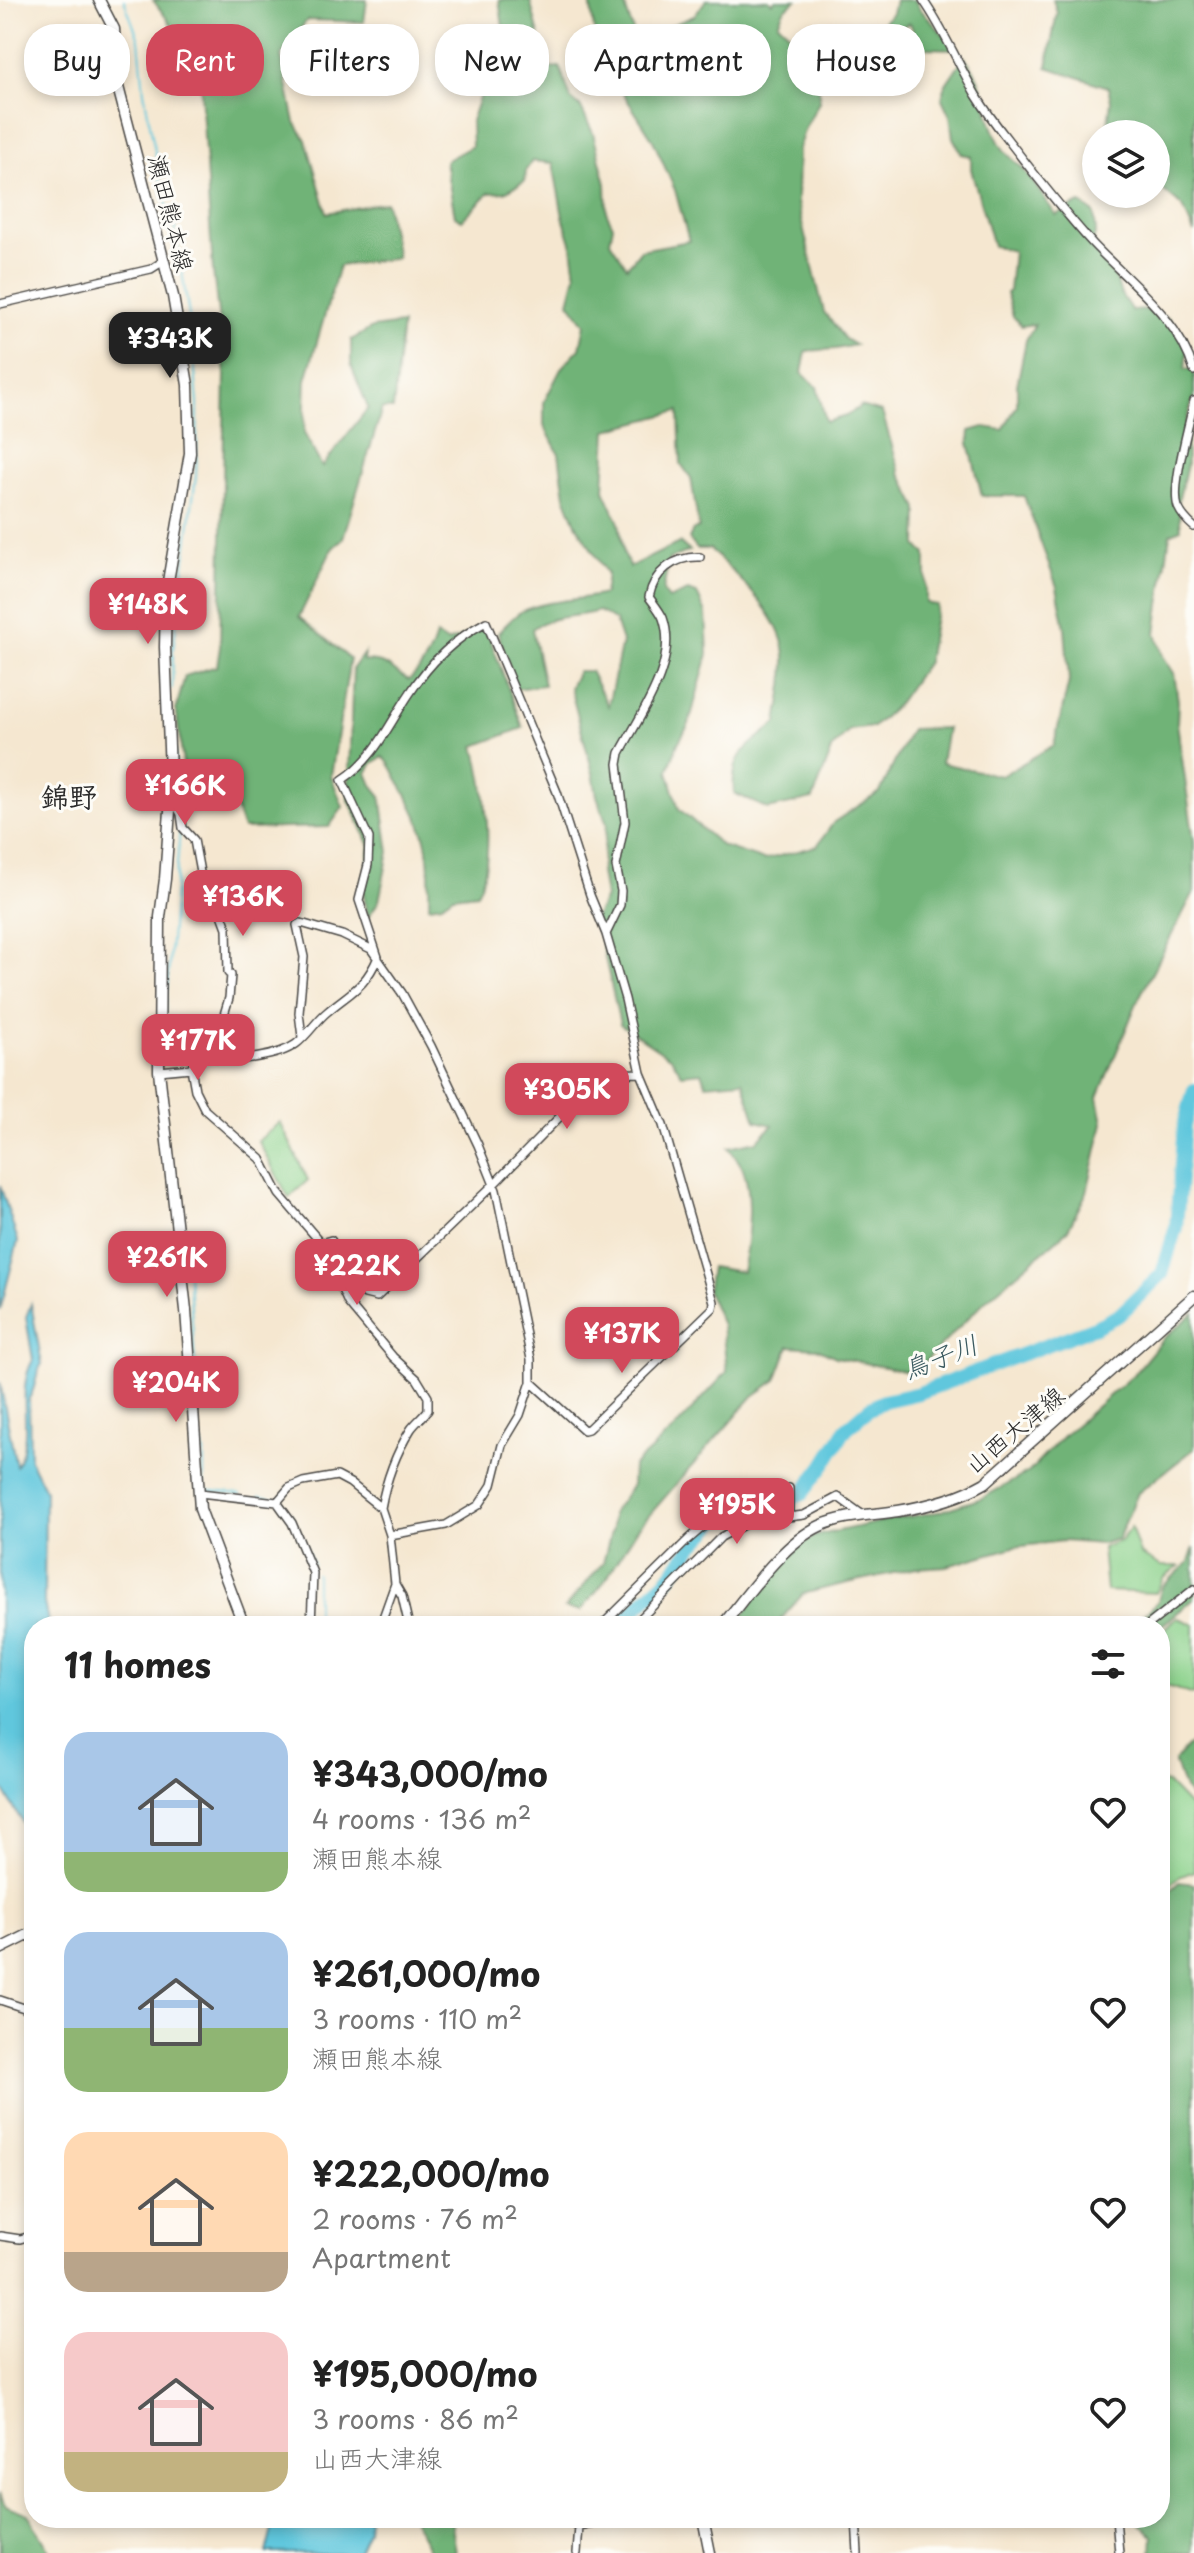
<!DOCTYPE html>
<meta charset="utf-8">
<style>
body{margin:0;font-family:"Playpen Sans","Klee One",sans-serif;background:#f2f2f2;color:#222;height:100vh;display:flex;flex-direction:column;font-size:30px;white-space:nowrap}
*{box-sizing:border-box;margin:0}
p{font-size:26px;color:#767676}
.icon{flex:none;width:44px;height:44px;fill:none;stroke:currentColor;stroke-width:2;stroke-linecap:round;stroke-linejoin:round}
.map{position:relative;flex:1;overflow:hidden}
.details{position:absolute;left:24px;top:1616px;width:1146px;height:912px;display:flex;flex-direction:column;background:#fff;border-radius:32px;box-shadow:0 4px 12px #0003}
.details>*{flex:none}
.guide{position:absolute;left:24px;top:24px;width:1146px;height:72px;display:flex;gap:16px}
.fabs{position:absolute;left:1082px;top:120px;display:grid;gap:16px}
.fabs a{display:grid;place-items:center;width:88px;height:88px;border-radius:50%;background:#fff;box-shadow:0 4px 12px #0003;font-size:40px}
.price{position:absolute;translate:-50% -68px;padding:0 18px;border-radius:16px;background:#d1495b;color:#fff;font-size:26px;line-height:52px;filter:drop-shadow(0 2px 4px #0008)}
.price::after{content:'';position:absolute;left:50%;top:48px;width:24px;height:18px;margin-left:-12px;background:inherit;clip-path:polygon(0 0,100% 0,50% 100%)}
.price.on{background:#222;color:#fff}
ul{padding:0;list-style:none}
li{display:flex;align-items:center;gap:24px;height:200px;padding:0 40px}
li span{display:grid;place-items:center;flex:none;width:224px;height:160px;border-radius:24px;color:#555}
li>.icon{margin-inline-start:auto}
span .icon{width:96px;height:96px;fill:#fffc;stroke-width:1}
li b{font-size:34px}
h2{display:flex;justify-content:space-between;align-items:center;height:96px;padding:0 40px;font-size:34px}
.pill{padding:0 28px;border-radius:32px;background:#fff;box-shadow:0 4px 12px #0003;font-size:28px;line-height:72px}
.pill.on{background:#d1495b;color:#fff}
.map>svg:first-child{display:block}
.green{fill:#8bd18b;stroke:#5b7e5b;stroke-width:2}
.forest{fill:#70b377;stroke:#4e6f51;stroke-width:2}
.water{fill:#60c7dd;stroke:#467984;stroke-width:2}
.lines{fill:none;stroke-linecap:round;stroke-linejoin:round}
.stream{stroke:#60c7dd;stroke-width:2}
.river{stroke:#60c7dd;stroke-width:14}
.street-casing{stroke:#494744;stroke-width:10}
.secondary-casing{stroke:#494744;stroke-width:13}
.street{stroke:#fff;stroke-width:7}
.secondary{stroke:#fff;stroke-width:10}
.labels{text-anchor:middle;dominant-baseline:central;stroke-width:6;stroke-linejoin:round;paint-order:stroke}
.street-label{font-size:24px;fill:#2b2b2b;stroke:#fdfcf7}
.water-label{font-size:26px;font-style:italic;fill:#3b5a60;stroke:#fdfcf7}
.quarter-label{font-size:28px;font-weight:bold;fill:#2b2b2b;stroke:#fdfcf7}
</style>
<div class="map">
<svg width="1194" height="2553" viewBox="0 0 1194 2553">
<rect width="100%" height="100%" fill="#fdfcf7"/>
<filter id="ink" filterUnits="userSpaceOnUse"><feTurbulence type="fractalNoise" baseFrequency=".0125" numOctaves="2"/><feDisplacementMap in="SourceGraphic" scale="16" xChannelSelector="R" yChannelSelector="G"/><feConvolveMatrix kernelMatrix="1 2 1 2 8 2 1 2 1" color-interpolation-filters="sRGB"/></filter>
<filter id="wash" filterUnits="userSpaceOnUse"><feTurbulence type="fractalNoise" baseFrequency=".006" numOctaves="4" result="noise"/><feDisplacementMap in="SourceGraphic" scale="32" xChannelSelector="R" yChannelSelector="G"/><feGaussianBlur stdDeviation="1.8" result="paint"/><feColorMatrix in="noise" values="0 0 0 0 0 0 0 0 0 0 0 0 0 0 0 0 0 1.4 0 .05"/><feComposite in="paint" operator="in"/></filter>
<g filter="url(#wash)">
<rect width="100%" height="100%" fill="#f5e7d0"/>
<path class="green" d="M280 1122 308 1180 289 1198 258 1141Z
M1131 1527 1140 1554 1161 1566H1179L1163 1579 1156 1593 1106 1591 1102 1548 1120 1541Z
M1177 1617 1194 1625V1695L1160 1684V1634Z
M1160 1782 1167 1783 1191 1808 1194 1871 1179 1877 1160 1893Z"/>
<path class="forest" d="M153 0H367L364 22 307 20 281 56 295 122 306 140 327 213 386 202 397 258 339 266 306 380 304 433 322 467 368 408 351 365V340L372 328 402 324 393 409H382L343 538 332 549 299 617 350 659 331 776 343 807 329 827 243 829 230 791 187 796 176 709 185 676 217 666 220 647 225 374 213 271 199 62Z
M499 0H530L539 35 542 68 560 67 571 99 580 106 593 133 606 184 607 214 613 226 610 241 627 267 641 250 689 241 675 190 653 140 605 65 595 37 590 0H623L636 40 694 16 706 0H769L772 3 776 0H796L784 10 778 23C792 35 807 53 826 54L878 28 892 13 895 0H915L919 8 957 49 921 48 910 23 831 60 819 83V102L805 128 798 149 797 203 824 312 845 339 855 345 836 349 806 351 802 373 817 387 826 422 846 416 861 406 882 412 900 473 918 508 917 546 926 554V603L937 605 927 662 897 705 873 727 850 730 833 747 813 799 768 809 734 793C730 752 749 747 777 723 780 703 785 682 785 661 787 619 737 577 710 549H697L689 539 693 530 699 528 691 478 681 464 679 411 607 430 604 490 619 523 624 554 630 567 679 543 690 551 669 559 663 591 669 599 688 591 697 594 706 613 708 654 689 724 678 743 668 771 679 809 722 846 764 860 817 846 834 822 880 792 911 729 947 728 941 763 1001 776 1054 745 1069 681 1065 628 1057 587 1024 496H982L969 443 970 431 984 427 1003 430 1017 405V385L1026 340 1035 324 1021 326 1013 316 1006 293 1009 291 1013 251 993 246 971 169V156L962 154 953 138 950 116 942 99 946 84 964 57C988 81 984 119 1002 147 1007 156 1017 162 1023 169 1035 184 1045 200 1056 215L1080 203 1094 213 1096 231 1091 247 1111 266 1121 294 1132 311 1148 310 1155 315 1168 318 1188 342 1185 369H1194V396L1186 422 1187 465 1178 502 1181 529 1170 534 1156 633 1163 656 1174 673 1178 701 1177 723 1194 842V892L1138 1000 1098 1097 1103 1123 1087 1192 1067 1231 986 1300 927 1360 908 1372 836 1357 817 1348 789 1346 776 1380 753 1396 638 1528 607 1578 581 1611 565 1608 603 1563 612 1528V1513L632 1485 633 1466 674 1429 727 1372 722 1325 707 1291 711 1267 742 1272C748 1242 754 1199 743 1169 740 1162 733 1154 729 1147L757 1141 773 1125 756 1121 743 1081 706 1084 702 1072 682 1074 671 1058 620 1024 601 940 593 922 605 897 601 872 607 824 597 796 593 773 570 687 578 671H590L608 706 622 642 615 621 599 611C576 618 552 614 532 629L544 685 516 689 498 633C505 626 513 616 522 611 547 600 577 601 604 594L607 574 576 524 565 496 559 454 544 425V402L562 367 580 348 585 324 569 302 576 275 572 246 563 217 553 163 532 161 526 170 525 181 505 192 489 193 462 220 455 216 445 161 472 146 471 121 479 98 501 74 508 60Z
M1053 0H1194V233L1183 207 1156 184V134H1116L1108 123 1111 101 1108 87 1047 67 1057 12Z
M486 628 523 728 475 746C485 782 496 860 477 893L453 896 442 904 429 906C430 852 429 831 400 784 394 774 392 764 383 757L373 763 367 773 372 785 381 796 389 852 379 901 368 917 363 891 370 846 348 798 353 668 364 653 363 661C391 661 389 670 409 680 422 669 432 652 436 635L447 642Z
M1194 1313V1449L1138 1493 1118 1539 1101 1544 1063 1541 1014 1547 947 1566 916 1568 830 1587 803 1594 775 1626H736L770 1576 795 1548 815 1536 889 1520 938 1512 982 1498 1029 1472 1062 1437 1135 1373 1163 1339Z
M1194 1547V1599L1160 1627 1133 1626 1158 1601 1162 1587 1189 1562Z
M1194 1740V1804L1181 1781 1174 1761Z
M1179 1882 1194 1884V2553H1152L1153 2536 1135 2518H1160V1900Z
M0 2494 5 2505 28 2514 50 2553H0Z
M413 2518H451L456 2553H430Z"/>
<path class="water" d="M0 1185 18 1241 0 1311Z
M31 1304 42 1364C34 1374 37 1388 29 1398L30 1460 45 1490 44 1603 49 1626H34V1842L0 1784V1382L16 1466C36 1435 14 1392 33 1360L26 1317Z
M275 2518H368L367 2531 357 2553H266Z"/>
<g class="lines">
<path class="stream" d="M124 0 139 40 144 92 163 195 174 221 191 328 198 404 196 476 173 649 172 688
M173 738 180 807
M164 1026 180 829
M182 1231 189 1282 196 1376
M199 1435 204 1452V1490L241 1494
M260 1496 277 1499
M284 1506 293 1518 313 1564
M316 1626V1574"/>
<path class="river" d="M616 1626 668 1579 691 1548 718 1520 789 1500 802 1494 824 1465 846 1429 869 1409 884 1401 919 1393 1095 1327 1119 1315 1162 1274 1176 1227 1184 1126 1194 1090"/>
</g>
</g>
<g filter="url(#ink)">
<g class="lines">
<g class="street-casing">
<path id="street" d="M923 0C944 30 958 64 976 95 986 111 997 126 1008 140 1035 175 1063 211 1093 244 1129 282 1179 318 1194 371
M0 304 151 269 162 262
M1194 401C1189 426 1171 486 1178 507 1182 516 1187 521 1194 527
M606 934 620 905 621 891 616 866 625 822 618 764 620 753C640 715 679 663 663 618 660 611 654 604 649 597 654 572 674 556 700 557
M214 1036 216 1058C237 1062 278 1057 296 1044 308 1035 316 1021 327 1012 350 992 365 988 378 957L359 900 368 865 369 838 342 780C375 759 389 724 410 693 430 662 454 639 486 622L557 792 590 895 606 934 625 999 641 1073 663 1125 714 1302 713 1308 588 1429 584 1430 531 1382
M302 1037 299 1013 304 957 297 925 301 923 342 935 371 949 402 993 431 1046 478 1145 496 1190 531 1359V1382L520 1415 502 1445 492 1485 479 1505 446 1525 390 1535
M191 1068 195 1090 205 1110 261 1159 279 1194 321 1243 331 1240 365 1294 377 1297 493 1185 584 1092 610 1074 641 1073
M159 1071 191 1068 203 1042 214 1036 220 1028 229 998 231 975 228 973 227 928 220 909 208 896 201 878 194 840 183 828 181 814 171 797
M321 1243 348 1303 393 1357 417 1379 428 1397V1410C423 1417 416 1422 411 1429 396 1453 386 1480 381 1508
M200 1493 277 1502 289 1488 303 1482 337 1476 350 1483 381 1508 390 1535 395 1584 380 1626
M277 1502 292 1523 313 1573 311 1626
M395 1584 402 1596 409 1626
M601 1626 689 1539 724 1509 789 1488V1517
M633 1626 721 1537 749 1522 804 1515 838 1497 863 1515
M1147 1626 1194 1589
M0 2000 24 2008 34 2017
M0 2236 20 2239 34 2235
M537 2518 573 2524 579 2527
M856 2518 858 2553
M1116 2518 1119 2553
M577 2553 579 2527 623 2518"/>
</g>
<g class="secondary-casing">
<path id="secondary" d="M99 0 114 29 117 83 173 296 188 385 190 453 166 593 165 647 171 797 165 879 160 917 159 1071 186 1310 200 1509 244 1626
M722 1626C748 1594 783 1543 820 1526 844 1515 873 1515 898 1511 928 1506 959 1498 985 1483L1194 1296
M0 1949 34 1932
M703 2518 710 2553"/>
</g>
<use href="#street" class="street"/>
<use href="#secondary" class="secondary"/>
</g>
</g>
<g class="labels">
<g class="street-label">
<text transform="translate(172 213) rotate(76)">瀬田熊本線</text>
<text transform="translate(1014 1429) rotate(-40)">山西大津線</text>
</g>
<g class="water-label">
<text transform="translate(940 1356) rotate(-21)">鳥子川</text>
</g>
<g class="quarter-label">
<text x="69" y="795">錦野</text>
</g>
</g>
</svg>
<div class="fabs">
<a><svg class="icon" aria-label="layers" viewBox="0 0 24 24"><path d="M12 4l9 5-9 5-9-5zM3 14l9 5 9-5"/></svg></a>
</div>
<b class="price on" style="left:170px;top:380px">¥343K</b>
<b class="price" style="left:148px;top:646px">¥148K</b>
<b class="price" style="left:185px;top:827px">¥166K</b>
<b class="price" style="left:243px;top:938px">¥136K</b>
<b class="price" style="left:198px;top:1082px">¥177K</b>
<b class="price" style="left:567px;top:1131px">¥305K</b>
<b class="price" style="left:167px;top:1299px">¥261K</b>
<b class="price" style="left:357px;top:1307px">¥222K</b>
<b class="price" style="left:622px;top:1375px">¥137K</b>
<b class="price" style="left:176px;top:1424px">¥204K</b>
<b class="price" style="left:737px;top:1546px">¥195K</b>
<div class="guide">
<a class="pill">Buy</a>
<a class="pill on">Rent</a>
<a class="pill">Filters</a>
<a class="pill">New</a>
<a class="pill">Apartment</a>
<a class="pill">House</a>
</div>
<section class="details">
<h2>11 homes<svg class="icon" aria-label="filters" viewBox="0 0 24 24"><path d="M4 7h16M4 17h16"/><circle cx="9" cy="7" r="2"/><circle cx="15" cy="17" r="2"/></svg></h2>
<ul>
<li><span style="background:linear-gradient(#a9c7e8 75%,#8fb573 0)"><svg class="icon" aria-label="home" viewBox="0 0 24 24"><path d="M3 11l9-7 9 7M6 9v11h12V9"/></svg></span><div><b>¥343,000/mo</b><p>4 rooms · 136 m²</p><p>瀬田熊本線</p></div><svg class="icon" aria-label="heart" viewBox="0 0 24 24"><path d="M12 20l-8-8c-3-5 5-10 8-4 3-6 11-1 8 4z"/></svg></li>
<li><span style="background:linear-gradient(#a9c7e8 60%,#8fb573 0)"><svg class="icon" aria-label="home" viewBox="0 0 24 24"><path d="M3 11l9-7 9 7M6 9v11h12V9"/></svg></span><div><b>¥261,000/mo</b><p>3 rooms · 110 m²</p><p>瀬田熊本線</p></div><svg class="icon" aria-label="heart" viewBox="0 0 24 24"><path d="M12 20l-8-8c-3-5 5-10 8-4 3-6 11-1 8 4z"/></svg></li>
<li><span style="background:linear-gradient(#ffd9b3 75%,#b9a48a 0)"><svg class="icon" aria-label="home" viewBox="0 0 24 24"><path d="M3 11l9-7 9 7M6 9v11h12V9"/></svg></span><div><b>¥222,000/mo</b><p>2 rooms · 76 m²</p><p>Apartment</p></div><svg class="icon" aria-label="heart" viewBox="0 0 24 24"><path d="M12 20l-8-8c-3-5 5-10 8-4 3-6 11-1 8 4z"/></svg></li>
<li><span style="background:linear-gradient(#f6c9c9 75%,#c2b280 0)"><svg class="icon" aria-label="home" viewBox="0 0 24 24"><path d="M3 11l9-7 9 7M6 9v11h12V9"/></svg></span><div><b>¥195,000/mo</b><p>3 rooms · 86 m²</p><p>山西大津線</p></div><svg class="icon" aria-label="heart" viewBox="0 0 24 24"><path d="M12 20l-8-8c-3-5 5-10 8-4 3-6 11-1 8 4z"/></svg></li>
</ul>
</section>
</div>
